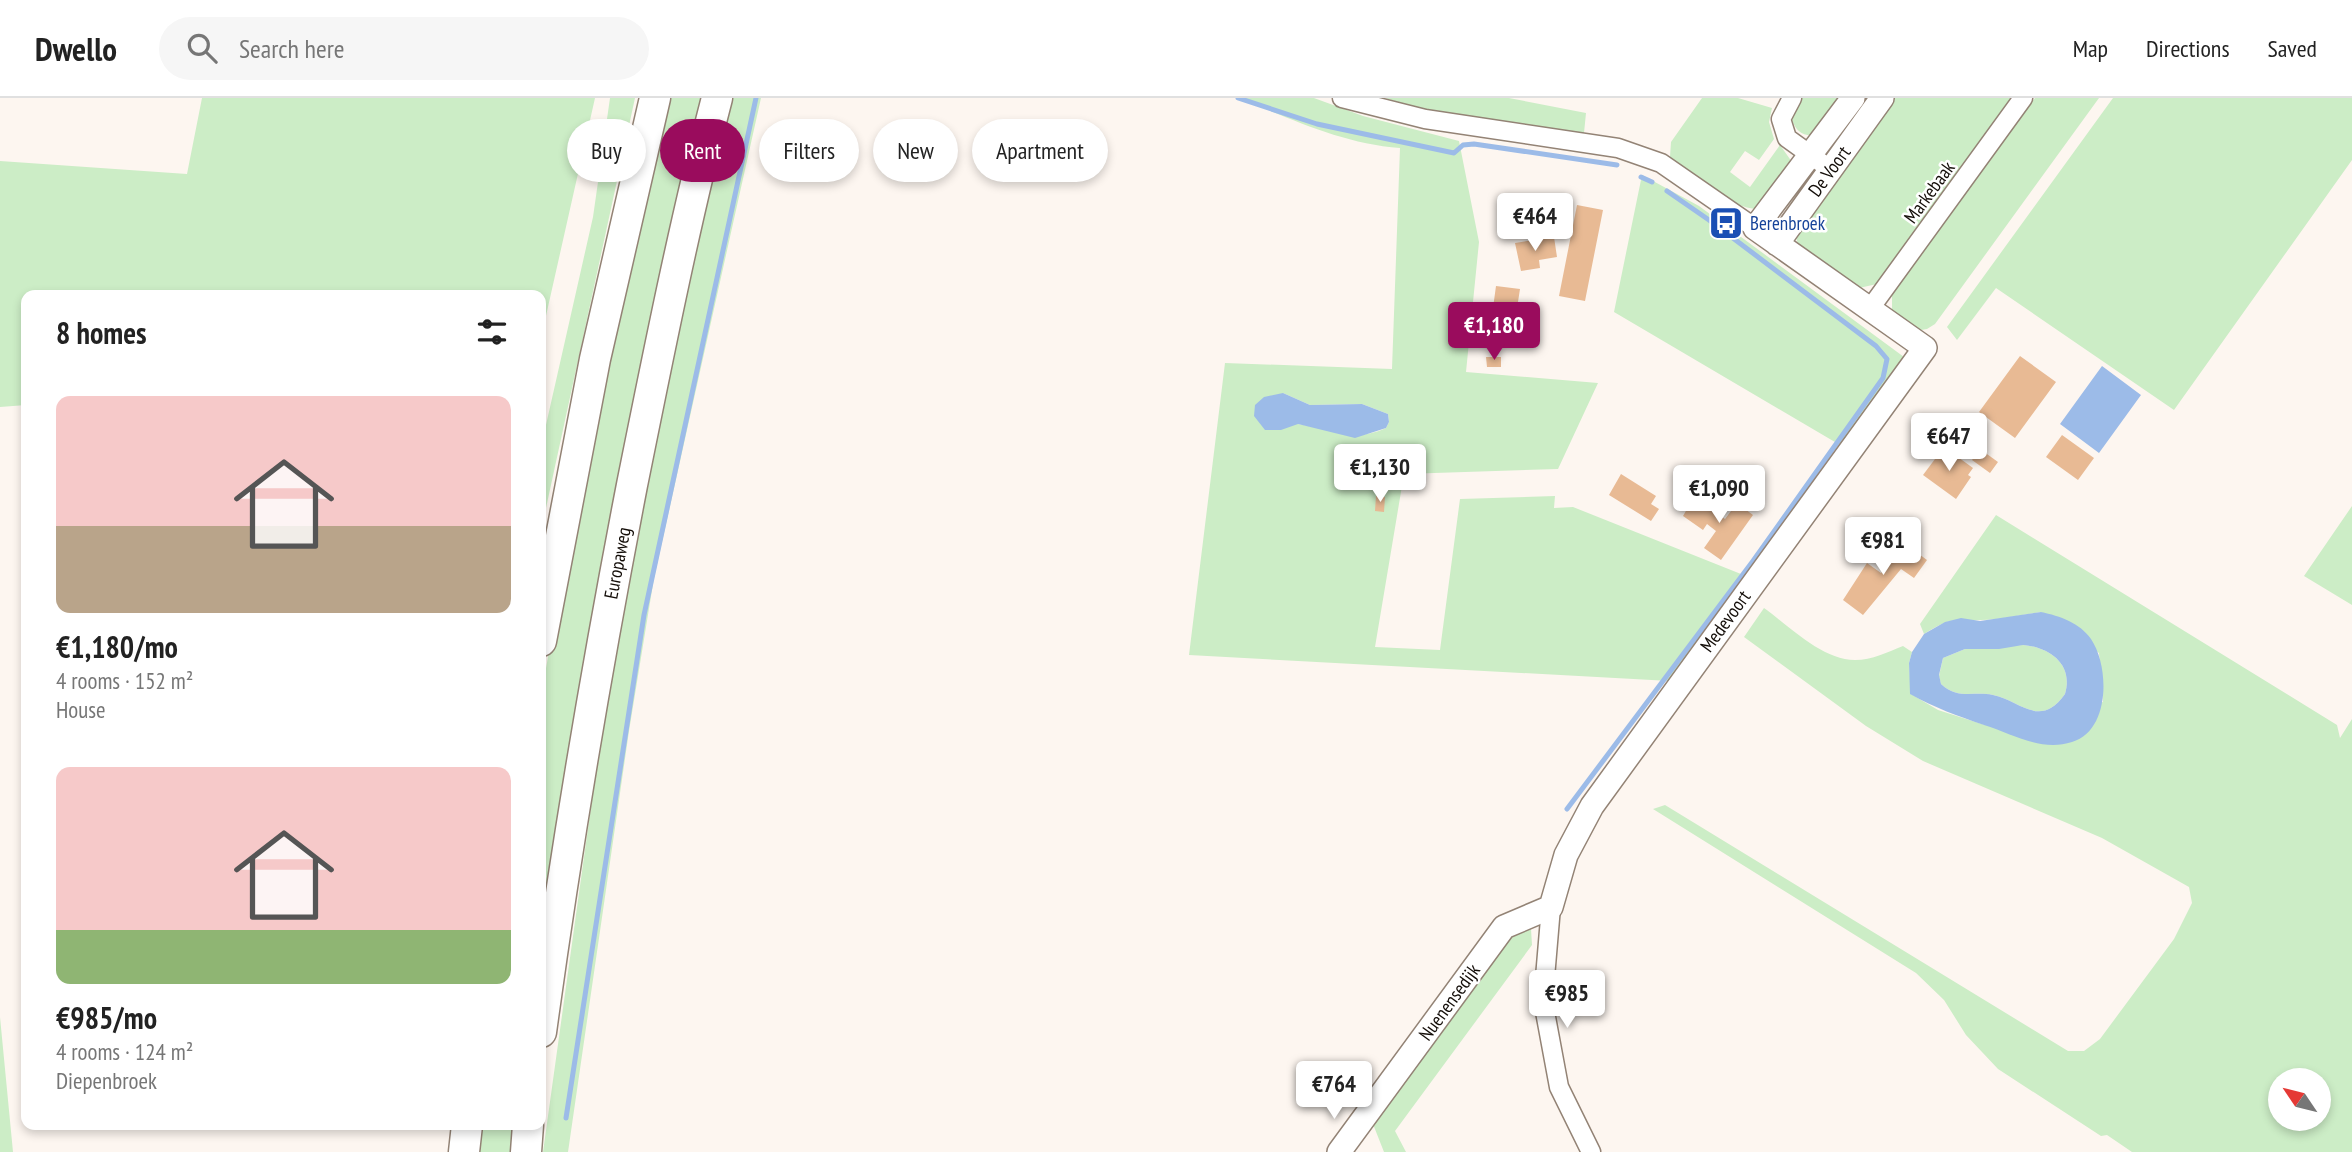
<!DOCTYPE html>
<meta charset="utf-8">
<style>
body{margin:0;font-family:"PT Sans Narrow",sans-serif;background:#f6f6f6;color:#222;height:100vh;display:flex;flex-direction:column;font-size:26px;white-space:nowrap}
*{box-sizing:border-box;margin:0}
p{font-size:23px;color:#767676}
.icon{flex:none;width:38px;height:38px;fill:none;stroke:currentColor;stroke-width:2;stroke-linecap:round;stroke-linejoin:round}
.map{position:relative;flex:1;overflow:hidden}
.drawer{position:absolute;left:21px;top:192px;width:525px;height:840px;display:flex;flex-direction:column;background:#fff;border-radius:14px;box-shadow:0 4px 10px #0003}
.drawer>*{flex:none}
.hud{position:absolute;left:567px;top:21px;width:665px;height:63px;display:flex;gap:14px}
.needle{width:46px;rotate:305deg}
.controls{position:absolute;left:2268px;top:970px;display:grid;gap:14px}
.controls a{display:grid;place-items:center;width:63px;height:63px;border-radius:50%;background:#fff;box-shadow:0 4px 10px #0003;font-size:35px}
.price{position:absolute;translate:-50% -60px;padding:0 16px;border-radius:7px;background:#fff;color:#222;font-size:23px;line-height:46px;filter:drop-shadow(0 2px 4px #0008)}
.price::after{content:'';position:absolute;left:50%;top:42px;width:21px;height:16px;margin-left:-10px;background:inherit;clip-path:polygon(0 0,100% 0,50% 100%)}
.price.active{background:#9a0c5d;color:#fff}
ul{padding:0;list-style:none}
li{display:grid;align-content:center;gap:14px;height:371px;padding:0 35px}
li span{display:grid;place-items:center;height:217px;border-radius:14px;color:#555}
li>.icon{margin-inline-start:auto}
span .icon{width:126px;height:126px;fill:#fffc;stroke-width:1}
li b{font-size:30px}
h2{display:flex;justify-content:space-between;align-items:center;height:84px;padding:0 35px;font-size:30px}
.tag{padding:0 24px;border-radius:32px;background:#fff;box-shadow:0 4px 10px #0003;font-size:24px;line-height:63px}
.tag.active{background:#9a0c5d;color:#fff}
header{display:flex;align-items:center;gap:42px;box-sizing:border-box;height:98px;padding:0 35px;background:#fff;border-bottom:2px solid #e0e0e0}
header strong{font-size:33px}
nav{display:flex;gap:38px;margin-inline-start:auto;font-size:24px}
.search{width:490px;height:63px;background:#f6f6f6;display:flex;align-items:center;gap:18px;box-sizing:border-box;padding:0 24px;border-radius:38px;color:#767676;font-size:26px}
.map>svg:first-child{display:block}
.green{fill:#ccedc6;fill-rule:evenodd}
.water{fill:#9cbbe8;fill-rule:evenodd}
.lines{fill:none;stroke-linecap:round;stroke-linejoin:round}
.stream{stroke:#9cbbe8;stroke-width:5}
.building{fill:#e8ba94}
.street-casing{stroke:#938375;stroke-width:21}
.secondary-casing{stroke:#938375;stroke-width:26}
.highway-casing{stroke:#938375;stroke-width:33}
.street{stroke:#fff;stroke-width:18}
.secondary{stroke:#fff;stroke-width:23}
.highway{stroke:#fff;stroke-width:30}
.labels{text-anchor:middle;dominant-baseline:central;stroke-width:5;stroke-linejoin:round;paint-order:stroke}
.street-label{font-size:19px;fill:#130d08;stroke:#fff}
.transit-label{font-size:19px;fill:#164399;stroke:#fff;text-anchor:start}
</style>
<header>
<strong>Dwello</strong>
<div class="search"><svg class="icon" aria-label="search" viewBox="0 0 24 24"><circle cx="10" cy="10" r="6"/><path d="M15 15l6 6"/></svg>Search here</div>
<nav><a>Map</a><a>Directions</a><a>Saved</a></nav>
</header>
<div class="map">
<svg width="2352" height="1054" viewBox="0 0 2352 1054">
<rect width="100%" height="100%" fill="#fdf6f0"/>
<path class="green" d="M202 0H595L541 240V198H26V307L0 309V63L187 76Z
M610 0H635L541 433V349L593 119Z
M666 0H706L541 839V598L560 492Z
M726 0H761L654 480 629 633 568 1054H543L626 457Z
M1239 0H1314L1363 18 1459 43 1479 144 1466 274 1598 285 1558 371 1404 376 1375 549 1440 552 1460 401 1555 398 1554 410 1573 409 1746 478 1670 583 1189 557 1225 265 1392 271 1400 50C1343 46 1291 21 1239 0ZM1283 295 1310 307 1362 306 1388 316 1389 324 1386 330C1353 345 1331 331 1298 326Z
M1385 0H1509L1586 15 1584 35 1428 13Z
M1702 0H1738L1772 10 1769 24 1774 41 1759 62 1745 53 1730 74 1750 89 1780 47 1792 64 1757 111C1733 111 1687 77 1670 59L1671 44Z
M1799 0H1845L1814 37C1802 38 1796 33 1792 22Z
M1887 0H2014L1877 186 1850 192 1800 153 1795 136Z
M2035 0H2099L1935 226 1927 231 1915 233 1892 214V196Z
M2113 0H2352V62L2174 312 1996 190 1957 242 1947 229Z
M1642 77 1699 108 1904 259 1840 347 1614 214Z
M2352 408V507L2304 478Z
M1996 417 2337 627 2340 640 2352 621V1054H2132L2107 1037 2101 1038 1998 971 1966 937 1944 902 1916 875 1653 711 1665 707 2068 953H2084L2100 941 2174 841 2192 805 2189 789 2102 740 1923 663 1866 628 1744 539 1764 510C1789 528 1822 562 1855 562 1872 562 1888 554 1903 548L1912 554 1909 565 1911 596 1938 612 1985 627 2103 604 2099 555 2041 514C2021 517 2000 522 1981 522 1949 523 1952 519 1924 536L1920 526ZM2280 982H2319V1020H2280Z
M2023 547C2049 549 2074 566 2065 596 2040 631 2021 603 1993 597 1973 593 1958 602 1941 586L1939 578 1943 560 1965 551Z
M1531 831 1532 847 1395 1033 1406 1054H1384L1371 1021 1516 833Z
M0 919 13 1054H0Z
M479 1027H516L513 1054H476Z"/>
<path class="water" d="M2102 268 2141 297 2099 355 2060 326Z
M1283 295 1310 307 1362 306 1388 316 1389 324 1386 330 1355 340 1298 326 1281 332H1265L1254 318 1255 307 1264 299Z
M2041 514C2060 518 2080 525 2091 541 2110 569 2110 633 2072 644 2041 654 2013 636 1984 627 1958 618 1935 610 1910 596L1909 565 1912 554 1924 536 1945 524 1961 520 1980 523ZM2023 547C2049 549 2074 566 2065 596 2040 631 2021 603 1993 597 1973 593 1958 602 1941 586L1939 577 1943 560 1965 551H1999Z"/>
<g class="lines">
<path class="stream" d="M1238 0 1317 26 1454 55 1463 47 1474 46 1617 67
M1641 79 1652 84
M1567 711 1753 463 1883 280 1887 261 1876 248 1709 122 1667 93
M566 1020 644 517 756 0"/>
</g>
<path class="building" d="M1537 96H1541L1540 100 1550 102 1547 116 1520 111 1523 97 1537 99Z
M1577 107 1603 112 1585 203 1559 198Z
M1554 139 1557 159 1539 162 1540 170 1521 173 1515 145Z
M1496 188 1520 191 1513 236 1490 232Z
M2020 258 2056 284 2015 340 1979 314Z
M1486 259H1501V269H1487Z
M2062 337 2094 360 2078 382 2046 359Z
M1944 349 1973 370 1968 377 1971 379 1956 401 1923 377Z
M1980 351 1998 364 1990 375 1972 362Z
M1621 376 1656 398 1651 406 1659 411 1651 423 1609 397Z
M1376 398 1385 399 1384 414 1375 413Z
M1694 399 1725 421 1737 405 1753 417 1721 462 1704 450 1716 433 1707 426 1703 432 1683 418Z
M1900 442 1927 462 1914 480 1901 471 1863 517 1843 502 1867 465 1881 475 1890 462 1887 460Z"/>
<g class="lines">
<g class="street-casing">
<path id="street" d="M1342 0 1425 21 1618 50 1661 65 1755 130
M1792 0 1781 21 1787 40 1830 71
M1869 212 2023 0
M1551 809 1543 903 1559 989 1591 1054"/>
</g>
<g class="secondary-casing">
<path id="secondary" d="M1777 146 1882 0
M1339 1054 1504 829 1551 809 1566 757 1592 708 1925 250 1755 130 1853 0"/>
</g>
<g class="highway-casing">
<path id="highway" d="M541 543 595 261 655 0
M541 934C566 751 597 568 632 387 658 258 684 127 717 0
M464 1054 467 1027
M526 1054 528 1027"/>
</g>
<use href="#street" class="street"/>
<use href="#secondary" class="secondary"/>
<use href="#highway" class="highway"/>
</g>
<defs>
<g id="bus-square" transform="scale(1.75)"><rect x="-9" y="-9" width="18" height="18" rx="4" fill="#1a4fb4" stroke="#fff"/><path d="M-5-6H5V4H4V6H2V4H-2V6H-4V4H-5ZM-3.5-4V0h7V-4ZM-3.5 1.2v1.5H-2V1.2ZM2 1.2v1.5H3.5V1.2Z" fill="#fff"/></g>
</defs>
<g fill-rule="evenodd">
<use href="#bus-square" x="1726" y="125"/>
</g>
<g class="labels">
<g class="street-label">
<text transform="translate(1829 73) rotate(-54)">De Voort</text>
<text transform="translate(1929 94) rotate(-54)">Markebaak</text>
<text transform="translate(617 465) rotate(-79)">Europaweg</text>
<text transform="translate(1725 523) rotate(-54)">Medevoort</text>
<text transform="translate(1449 904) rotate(-54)">Nuenensedijk</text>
</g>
<g class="transit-label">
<text x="1750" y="125">Berenbroek</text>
</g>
</g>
</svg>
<div class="controls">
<a><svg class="needle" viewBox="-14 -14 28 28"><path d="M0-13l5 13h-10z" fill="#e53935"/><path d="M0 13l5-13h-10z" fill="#767676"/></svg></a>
</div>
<b class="price" style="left:1535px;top:155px">€464</b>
<b class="price active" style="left:1494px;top:264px">€1,180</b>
<b class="price" style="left:1949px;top:375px">€647</b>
<b class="price" style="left:1380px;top:406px">€1,130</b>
<b class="price" style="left:1719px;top:427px">€1,090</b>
<b class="price" style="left:1883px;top:479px">€981</b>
<b class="price" style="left:1567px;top:932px">€985</b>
<b class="price" style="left:1334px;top:1023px">€764</b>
<div class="hud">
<a class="tag">Buy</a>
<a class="tag active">Rent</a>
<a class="tag">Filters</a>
<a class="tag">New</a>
<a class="tag">Apartment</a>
</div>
<section class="drawer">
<h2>8 homes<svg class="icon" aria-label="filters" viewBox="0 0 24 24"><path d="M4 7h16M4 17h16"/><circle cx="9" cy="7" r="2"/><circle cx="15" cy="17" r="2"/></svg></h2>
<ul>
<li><span style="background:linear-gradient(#f6c9c9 60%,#b9a48a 0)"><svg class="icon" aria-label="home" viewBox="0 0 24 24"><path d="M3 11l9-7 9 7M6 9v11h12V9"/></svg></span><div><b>€1,180/mo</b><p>4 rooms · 152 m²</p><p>House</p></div></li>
<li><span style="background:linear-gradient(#f6c9c9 75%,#8fb573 0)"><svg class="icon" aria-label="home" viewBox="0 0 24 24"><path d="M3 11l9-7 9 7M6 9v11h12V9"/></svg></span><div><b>€985/mo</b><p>4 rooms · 124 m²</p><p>Diepenbroek</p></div></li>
</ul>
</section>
</div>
